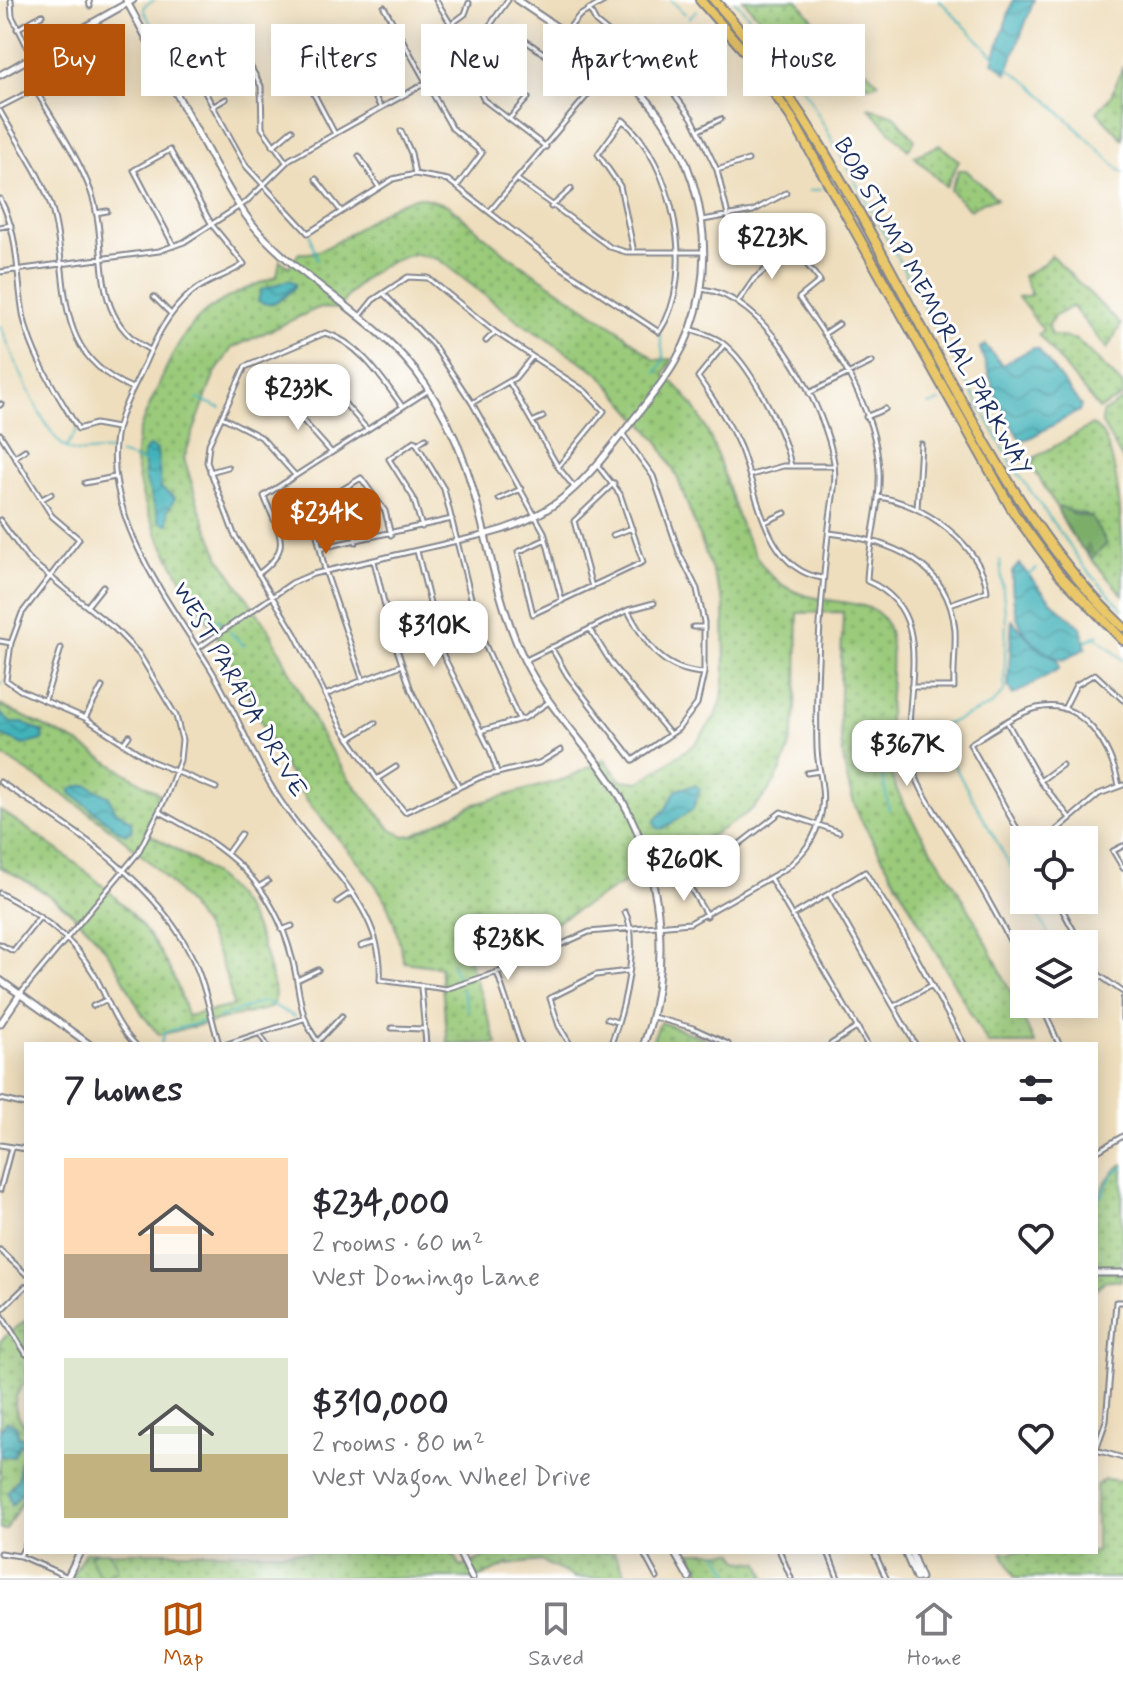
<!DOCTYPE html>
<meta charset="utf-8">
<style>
body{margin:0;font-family:Mynerve,sans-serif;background:#f7f7f7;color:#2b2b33;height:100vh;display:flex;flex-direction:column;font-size:30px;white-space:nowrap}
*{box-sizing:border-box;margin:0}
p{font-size:26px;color:#7c7c81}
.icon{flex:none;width:44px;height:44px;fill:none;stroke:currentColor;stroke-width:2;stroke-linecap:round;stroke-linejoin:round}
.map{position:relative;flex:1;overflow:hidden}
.sheet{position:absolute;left:24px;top:1042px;width:1074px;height:512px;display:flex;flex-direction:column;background:#fff;border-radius:0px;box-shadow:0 4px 20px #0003}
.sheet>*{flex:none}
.hud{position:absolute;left:24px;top:24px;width:1076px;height:72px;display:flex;gap:16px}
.tools{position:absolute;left:1010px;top:826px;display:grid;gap:16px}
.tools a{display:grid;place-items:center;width:88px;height:88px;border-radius:0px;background:#fff;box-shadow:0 4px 20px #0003;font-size:40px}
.price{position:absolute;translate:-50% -68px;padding:0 18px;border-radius:16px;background:#fff;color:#222;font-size:26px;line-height:52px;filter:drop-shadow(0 2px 4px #0008)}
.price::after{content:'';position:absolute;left:50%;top:48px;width:24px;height:18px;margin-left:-12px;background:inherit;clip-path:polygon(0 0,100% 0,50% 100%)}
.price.current{background:#b45309;color:#fff}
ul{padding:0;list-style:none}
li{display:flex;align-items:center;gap:24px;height:200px;padding:0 40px}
li span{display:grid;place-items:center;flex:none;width:224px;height:160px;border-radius:0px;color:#555}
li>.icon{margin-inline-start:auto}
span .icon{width:96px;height:96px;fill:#fffc;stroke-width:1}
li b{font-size:34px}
h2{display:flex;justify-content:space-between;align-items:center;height:96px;padding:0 40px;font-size:34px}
.pill{padding:0 28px;border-radius:0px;background:#fff;box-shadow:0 4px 20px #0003;font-size:28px;line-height:72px}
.pill.current{background:#b45309;color:#fff}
.tab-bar{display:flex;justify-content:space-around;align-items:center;height:112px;border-top:2px solid #e1e1e2;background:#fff;font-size:22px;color:#7c7c81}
.tab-bar a{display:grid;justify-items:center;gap:4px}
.tab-bar .current{color:#b45309}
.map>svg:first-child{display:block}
.grass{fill:url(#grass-dots);stroke:#5a7c6c;stroke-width:2;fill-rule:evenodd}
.forest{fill:url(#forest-firs);stroke:#4b6e64;stroke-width:2}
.park{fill:#9aca7a;stroke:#5a7c6c;stroke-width:2}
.water{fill:url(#water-waves);stroke:#2e708c;stroke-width:2}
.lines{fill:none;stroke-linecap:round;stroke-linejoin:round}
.stream{stroke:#42b2b9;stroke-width:2}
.minor-casing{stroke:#84868e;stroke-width:7}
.tertiary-casing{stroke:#84868e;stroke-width:9}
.motorway-casing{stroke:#84868e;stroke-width:12}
.minor{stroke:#fff;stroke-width:3}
.tertiary{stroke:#fff;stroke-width:5}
.motorway{stroke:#eac769;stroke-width:8}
.labels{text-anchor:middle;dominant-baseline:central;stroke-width:6;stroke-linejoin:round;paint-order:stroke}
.street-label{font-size:24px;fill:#1b2f5e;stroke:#fff}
</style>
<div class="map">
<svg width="1123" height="1578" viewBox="0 0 1123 1578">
<defs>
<pattern id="grass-dots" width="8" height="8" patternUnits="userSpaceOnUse" patternTransform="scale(2)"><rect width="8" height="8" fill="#9aca7a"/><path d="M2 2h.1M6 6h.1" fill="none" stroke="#7da467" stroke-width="1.8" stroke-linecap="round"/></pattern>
<pattern id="forest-firs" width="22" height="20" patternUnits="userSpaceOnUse" patternTransform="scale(2)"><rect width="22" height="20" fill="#7bae6a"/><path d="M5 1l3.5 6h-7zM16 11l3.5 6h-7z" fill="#648e5a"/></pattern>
<pattern id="water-waves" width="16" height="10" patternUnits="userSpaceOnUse" patternTransform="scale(2)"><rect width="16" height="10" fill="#42b2b9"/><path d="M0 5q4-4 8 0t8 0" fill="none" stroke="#36919a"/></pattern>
</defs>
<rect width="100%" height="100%" fill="#fff"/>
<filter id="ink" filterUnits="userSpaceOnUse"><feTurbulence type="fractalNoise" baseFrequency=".0125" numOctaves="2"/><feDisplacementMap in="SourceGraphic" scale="16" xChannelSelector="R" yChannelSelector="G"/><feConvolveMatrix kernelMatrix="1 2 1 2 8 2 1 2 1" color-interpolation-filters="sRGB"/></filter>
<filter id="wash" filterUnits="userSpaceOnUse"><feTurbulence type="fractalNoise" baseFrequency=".006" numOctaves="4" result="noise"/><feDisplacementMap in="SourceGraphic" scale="32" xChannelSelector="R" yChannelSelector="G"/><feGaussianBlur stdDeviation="1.8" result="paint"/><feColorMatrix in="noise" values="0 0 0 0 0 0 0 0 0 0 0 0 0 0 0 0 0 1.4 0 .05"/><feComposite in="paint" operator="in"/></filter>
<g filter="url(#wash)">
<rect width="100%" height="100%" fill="#eedebd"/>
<path class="grass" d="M743 0H797L828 37 842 82 824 63 816 71 789 44 785 46Z
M831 34 879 83 870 86 845 81Z
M1123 66V139L1097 112 1111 96Z
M868 107 895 116 915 140 908 150Z
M940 145 959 161 946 187 914 156Z
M959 170H966L997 199 982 202 970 210 950 190Z
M420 197 448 205 507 255 620 331 655 360 673 359 664 375C729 424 721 517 767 571 804 615 867 590 885 621 903 652 876 742 896 788 912 824 939 858 959 892 988 941 1011 993 1035 1044H988L860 818C831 752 841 683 843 612L798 613C795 682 809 764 747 813 724 830 698 842 673 857 665 861 667 870 660 876 657 880 649 883 644 885L631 879 549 926 469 959 497 1044H448L440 967 404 962C398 938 394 915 381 893 358 856 323 826 299 789 269 745 251 696 225 650 194 596 127 508 137 442 140 421 153 400 161 380 190 312 210 303 277 276L280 260 289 267 299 253C335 258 375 203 420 197ZM415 254 438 259 517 320 599 373 658 441 678 479 724 603 725 672 722 699 717 714 695 744 640 782 620 780 605 759 565 779 475 804 413 835 404 836 391 829 350 780 323 739 271 633 220 558 200 510 184 458 214 375 232 348 318 308 339 309C355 281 383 261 415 254Z
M1051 255 1121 325 1107 349 1072 306 1054 317 1048 326 1051 335 1077 340 1123 385V396L1099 409 1038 334 1043 330 1018 297 1032 295 1023 276 1042 265Z
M1123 400V460L1102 424V413Z
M1092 425C1123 438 1123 558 1123 595L1084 551 1092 558 1104 537 1085 514 1057 508 1032 466 1034 458Z
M0 705 78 743 161 795 145 832C212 868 253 894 270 973 273 984 279 998 270 1008L160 1035C137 1013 133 994 117 967 89 920 49 891 0 867V810C80 864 163 918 187 1016L233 1006C215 887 93 813 0 754Z
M660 1022 720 1044H651Z
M1123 1164 1121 1281H1105L1096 1291C1096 1249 1083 1191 1123 1164Z
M26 1320V1382C11 1396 12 1412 26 1426V1494L6 1530H0V1341Z
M1104 1479 1123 1481V1578H1015L1002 1552H1096V1486Z
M85 1552H453L461 1567 496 1552H614L628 1578H576L541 1561 507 1565 478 1578H71Z
M690 1552H734L740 1560 760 1563 766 1578H704Z"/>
<path class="forest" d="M1062 507 1073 514 1091 517 1107 544 1092 558C1077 545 1065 527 1057 508Z"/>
<path class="park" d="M96 1552H109L118 1568 101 1578 89 1556Z"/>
<path class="water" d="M1013 0H1034L1007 73 993 62Z
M289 280 295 283V287C283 297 274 310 258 301L261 290Z
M985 345 1002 365 1033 348 1038 349 1081 406 1079 411 1024 441 1019 438 998 402 980 348Z
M149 446 157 450 161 488 175 498 168 510V524L160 522 145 478 143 454Z
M1019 564 1052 602 1081 627 1086 648 1064 660C1020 646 1011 613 1012 572Z
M1012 620 1030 640 1058 661 1059 669 1013 695 1008 686Z
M0 713 11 723H23L42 732 43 740 23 745C15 740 6 739 0 734Z
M88 785 109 797 115 810 131 821 132 831 126 834 119 831 70 792 74 787Z
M696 785 700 790 692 810 662 829 657 828 654 822C657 816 664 812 667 807 678 787 673 791 696 785Z
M7 1421 16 1425 19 1437H26V1444H20L13 1457 0 1456V1430Z
M26 1457V1487L12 1505 8 1492 19 1477V1464Z"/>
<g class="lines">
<path class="stream" d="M154 0 144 6V11L170 59
M671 0 685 14
M734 0 768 37 809 98 1013 466 1085 568 1123 609
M939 0 997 59
M689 18 697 11
M1008 68 1032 85 1123 173
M809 191 821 189
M310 235 317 260
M0 326C12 351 44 437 68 449 81 456 97 449 111 451
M656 373 664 360 660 335
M198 399 221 408
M929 405 940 401
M67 446 77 430
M119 454 144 462
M1000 560 1006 623 1004 692 990 706 944 725 938 737 1024 890
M1028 575 1037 569
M205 609 224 625
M230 632 244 646
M1096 636 1123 660
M1086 641 1099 634
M0 685 4 682
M889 810 882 772 888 762 908 758
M1029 900 1054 944
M452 964 459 981
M462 989 468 1010
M1014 1009 1024 1004
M219 1018 265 1001 295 1017
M161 1044 165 1032 206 1021
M1096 1193 1102 1196 1112 1175 1123 1167
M1096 1264H1097
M717 1552 733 1578"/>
</g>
</g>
<g filter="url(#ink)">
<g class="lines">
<g class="minor-casing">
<path id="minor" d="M11 0 12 16 32 56
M89 0 90 6
M436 0 469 54
M384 7 452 128 482 153 458 185
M589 9 596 22 659 74 692 118 717 170 733 236
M450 25 465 14 469 3
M17 29 42 15
M565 33 579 16 606 0
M341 34 381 108
M644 59 660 40
M296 60 335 134
M675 92 692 79
M0 107 35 89C54 122 78 156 91 192 111 249 86 317 150 350
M212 107 226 99
M0 111C17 142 42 175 52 209 72 280 48 352 132 388
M510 118 528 98
M699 130 721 119
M401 131 411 153 415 174
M273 146 292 130
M546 147 484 100 476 84 517 35 594 88
M359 156 378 186
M286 162 262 128 261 86 242 51 196 76 246 166 308 233 393 179 415 174 448 180 556 264 659 332C698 275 673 163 623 120L598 154 620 186 634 252
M717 170 748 160
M316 179 341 211
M518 180 610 247 626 252H704
M0 199C20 235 16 279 24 319 33 359 58 394 78 429L95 424 117 428
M551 207 571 189
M490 211 611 67
M96 213 107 211
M703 220 753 211 786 193
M0 227 11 225
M174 246 134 170 170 150 212 225 244 264C227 276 207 280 191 293 164 316 154 343 140 374 131 393 119 415 116 436 103 517 169 602 209 666 238 713 254 765 287 810 324 863 385 910 380 980L446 989 504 970 589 932 690 923 785 869C804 854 816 838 821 814 826 792 818 771 817 748 815 671 821 594 830 518 833 495 838 475 832 452 819 396 765 296 702 289
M0 272 159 251 184 242 246 202 290 159 454 67 472 50 508 0
M384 294 434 346 472 403 544 532 562 601
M154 297 170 313
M738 302 754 279 793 247 820 281 799 298C834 346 876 408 879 470 881 507 868 544 867 581 942 613 900 696 911 760 916 789 939 816 954 841 979 883 1003 924 1024 969
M361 315 373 300 408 277 428 278 495 332 585 391 604 411 558 467
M690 329C700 332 711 335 720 341 750 362 784 431 791 466
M824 334 839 324
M486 341 495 332
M724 345 698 377C713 399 729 422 740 447 758 491 764 569 822 578
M509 382 558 467 574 487
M809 393 872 362
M472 403 515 378 532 357
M0 405 1 404
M402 406C383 380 359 342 325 333L245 367 209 444 207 462 234 534 295 634 342 728 377 779 405 812 481 777 539 763 561 750
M222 417 261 437 295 475
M866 417 885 409
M532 422 543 417
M0 434 52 516 79 539 22 613 11 643 6 680 20 690 85 718 151 761 216 788
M417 444 426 438
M331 452 283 398 323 379 367 429
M16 456 25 450
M210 472 228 467
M751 475 783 466H834
M85 483 115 477
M878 497C921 502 982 544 987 591L950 604
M42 499 51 494
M499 499 521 489
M917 509 921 444
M0 520 28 559 115 629 139 654 176 716 182 740 180 760 166 797 138 853 21 993
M765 522 785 513
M354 527 356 542
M422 527 413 497 389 459 415 441 444 489 480 634 519 719
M829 533C888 540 949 561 955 630 956 649 953 668 954 687H911
M613 535 632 528
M546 539 518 552 533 614 643 562 620 494 598 466
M320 548 452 519
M417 551 443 655 490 750 497 772
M374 561 392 635 411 690 459 787
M258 574C296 547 277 531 264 496L429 390
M592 587 574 521 614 483
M88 605 103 586
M628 611C647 646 663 671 704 673
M693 627H704
M590 629 613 666 670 734
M0 641 11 643
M551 647 567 675 633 760 678 729 697 704 704 673V622L697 589 680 555 653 476 622 433
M198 648 292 583 313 574 483 535
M524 661 628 610 654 603
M362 678 325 570 311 509 361 478 385 511 391 535
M325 695 402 665
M45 700 61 648
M1064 709 1076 685 1095 674 1123 700
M85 718 102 687
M1008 724 1040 781 1069 817
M480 731 525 718 549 702
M349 739 375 723
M123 744 129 736
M807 773 820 771
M377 779 396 767
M1040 781 1062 765
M0 782C71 828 152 877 191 955 205 983 210 1014 219 1044
M160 812C227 848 272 880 292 958 301 990 297 1017 320 1044
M1027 840 1017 829 970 744C990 732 1014 714 1037 708 1083 697 1112 748 1119 786
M1045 840 1099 794 1123 785
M1123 846 1113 851 1123 868
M228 852 241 834
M770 878 867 1044
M260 886 268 881
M0 893C37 913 72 936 94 974 108 998 114 1024 135 1044
M829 894 915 1044
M1057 900 1081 944
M337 902 352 892
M793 915 865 872 902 931 964 1044
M707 916 684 877 733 849 781 812 839 832
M282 930 292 926
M0 944 13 951 40 917
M361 946 376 941
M1084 950 1099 975 1123 992
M497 972 521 1044
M297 980 318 970
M421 988 426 1044
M1123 999V1019
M1041 1004 1059 1044
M93 1006 106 1000
M894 1006 932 985
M653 1017 693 1028 728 1044
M607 1019 617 1022
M392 1028 424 1029
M261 1036 266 1044
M318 1041 342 1016
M227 1044 303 1019
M570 1044 559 1026 550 998 596 975 628 971
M611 1044C623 1013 641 942 625 912
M831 1044 858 1027
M0 1099 26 1105
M0 1145 26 1149
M1096 1152 1123 1136
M0 1190 11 1148
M0 1250 26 1274
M0 1311 26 1286
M0 1312 26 1354
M1096 1450 1106 1421 1116 1302H1123
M1096 1450 1123 1458
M643 1552 657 1578
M780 1552 791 1578
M828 1552 838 1578
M874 1552 886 1578
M0 1553 20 1556 68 1577
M20 1556 26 1544"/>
</g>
<g class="tertiary-casing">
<path id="tertiary" d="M126 0C151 46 176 93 201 139 219 171 235 205 259 232 310 288 381 319 425 384 485 473 480 554 518 646 537 693 570 727 600 766 659 845 676 951 644 1044
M0 75 133 0
M487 534C560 516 588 477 632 421 647 402 663 383 675 362 726 276 707 157 635 87 600 53 557 28 517 0
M0 980 89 1044
M0 1024 21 993
M1096 1273H1123
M459 1552 472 1578
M674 1552 689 1578
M905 1552 916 1578
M911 1552 921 1578
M67 1578 80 1552"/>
</g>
<g class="motorway-casing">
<path id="motorway" d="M700 0 746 53 791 117 1014 513 1058 573 1123 640
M714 0C817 113 889 272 965 407 1010 487 1055 563 1123 627"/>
</g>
<use href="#minor" class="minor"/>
<use href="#tertiary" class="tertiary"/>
<use href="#motorway" class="motorway"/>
</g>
</g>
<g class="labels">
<g class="street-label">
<text transform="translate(932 307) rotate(61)">BOB STUMP MEMORIAL PARKWAY</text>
<text transform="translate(239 690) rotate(60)">WEST PARADA DRIVE</text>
</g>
</g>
</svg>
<div class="tools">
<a><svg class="icon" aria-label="locate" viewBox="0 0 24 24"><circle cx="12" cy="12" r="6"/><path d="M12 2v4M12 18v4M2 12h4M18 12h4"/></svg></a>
<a><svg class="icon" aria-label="layers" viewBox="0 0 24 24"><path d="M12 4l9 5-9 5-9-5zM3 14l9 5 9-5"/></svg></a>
</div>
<b class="price" style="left:772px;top:281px">$223K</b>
<b class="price" style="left:298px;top:432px">$233K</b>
<b class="price current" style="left:326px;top:556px">$234K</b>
<b class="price" style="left:434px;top:669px">$310K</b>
<b class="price" style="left:907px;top:788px">$367K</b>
<b class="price" style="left:684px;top:903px">$260K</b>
<b class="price" style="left:508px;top:982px">$238K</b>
<div class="hud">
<a class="pill current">Buy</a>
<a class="pill">Rent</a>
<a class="pill">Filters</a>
<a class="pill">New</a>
<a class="pill">Apartment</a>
<a class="pill">House</a>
</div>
<section class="sheet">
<h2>7 homes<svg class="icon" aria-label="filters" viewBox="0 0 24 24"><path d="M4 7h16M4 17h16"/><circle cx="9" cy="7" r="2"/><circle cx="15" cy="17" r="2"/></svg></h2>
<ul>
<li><span style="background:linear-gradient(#ffd9b3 60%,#b9a48a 0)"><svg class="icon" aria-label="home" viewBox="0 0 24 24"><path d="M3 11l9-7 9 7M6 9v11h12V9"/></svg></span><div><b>$234,000</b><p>2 rooms · 60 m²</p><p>West Domingo Lane</p></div><svg class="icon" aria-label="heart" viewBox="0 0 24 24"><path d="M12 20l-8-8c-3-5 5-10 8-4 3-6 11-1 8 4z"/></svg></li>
<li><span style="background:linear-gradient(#dfe7d0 60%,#c2b280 0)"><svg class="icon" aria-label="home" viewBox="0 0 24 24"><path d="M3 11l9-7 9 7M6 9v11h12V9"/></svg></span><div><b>$310,000</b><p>2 rooms · 80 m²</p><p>West Wagon Wheel Drive</p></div><svg class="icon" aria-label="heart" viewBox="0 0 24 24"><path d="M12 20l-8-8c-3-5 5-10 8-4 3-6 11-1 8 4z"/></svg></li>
</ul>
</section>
</div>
<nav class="tab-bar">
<a class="current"><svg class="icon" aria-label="map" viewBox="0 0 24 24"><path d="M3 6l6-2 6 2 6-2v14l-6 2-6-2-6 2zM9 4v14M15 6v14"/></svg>Map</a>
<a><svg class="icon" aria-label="saved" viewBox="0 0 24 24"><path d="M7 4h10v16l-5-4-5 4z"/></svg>Saved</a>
<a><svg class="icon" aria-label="home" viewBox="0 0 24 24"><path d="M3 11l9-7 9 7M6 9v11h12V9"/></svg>Home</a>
</nav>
